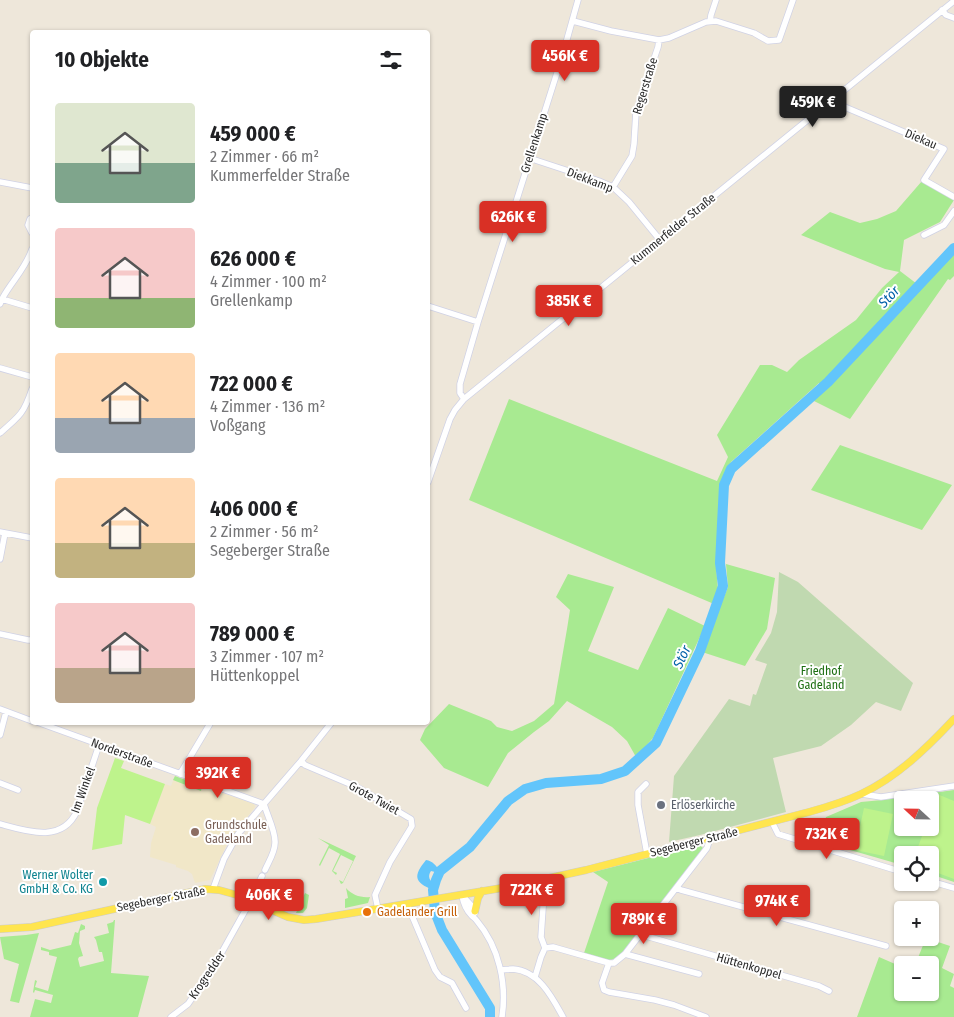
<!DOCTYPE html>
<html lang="de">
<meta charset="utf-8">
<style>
body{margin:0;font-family:"Fira Sans Condensed",sans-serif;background:#f6f6f6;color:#202124;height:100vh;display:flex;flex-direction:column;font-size:19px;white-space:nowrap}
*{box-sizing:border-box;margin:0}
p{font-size:16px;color:#757577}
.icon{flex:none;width:28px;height:28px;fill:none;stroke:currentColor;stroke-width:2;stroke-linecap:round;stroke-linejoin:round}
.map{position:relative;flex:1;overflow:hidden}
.drawer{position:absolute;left:30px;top:30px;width:400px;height:695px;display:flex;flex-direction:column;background:#fff;border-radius:5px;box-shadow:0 1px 4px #0004}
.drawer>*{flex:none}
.needle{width:32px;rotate:292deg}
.fabs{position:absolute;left:894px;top:791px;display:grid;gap:10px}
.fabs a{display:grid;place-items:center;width:45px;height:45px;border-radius:5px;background:#fff;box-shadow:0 1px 4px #0004;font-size:25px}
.price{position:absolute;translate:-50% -42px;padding:0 11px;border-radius:5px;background:#d93025;color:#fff;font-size:16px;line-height:32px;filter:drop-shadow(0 1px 2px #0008)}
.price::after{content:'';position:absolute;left:50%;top:30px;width:15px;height:11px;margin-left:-8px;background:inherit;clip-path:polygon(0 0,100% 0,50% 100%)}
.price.active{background:#222;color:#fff}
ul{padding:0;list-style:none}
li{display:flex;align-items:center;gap:15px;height:125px;padding:0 25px}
li span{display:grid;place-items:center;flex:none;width:140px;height:100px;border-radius:5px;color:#555}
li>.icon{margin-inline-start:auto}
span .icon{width:60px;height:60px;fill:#fffc;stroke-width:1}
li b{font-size:21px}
h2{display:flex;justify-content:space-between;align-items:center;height:60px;padding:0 25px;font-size:21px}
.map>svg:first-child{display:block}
.education{fill:#f1e7c8}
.green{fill:#a8ea91;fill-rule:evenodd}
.cemetery{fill:#c0d9b0}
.pitch{fill:#bef38c}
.water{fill:#62c5fb}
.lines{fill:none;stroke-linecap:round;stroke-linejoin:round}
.river{stroke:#62c5fb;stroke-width:10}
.minor-casing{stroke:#d0d2e5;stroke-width:7}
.major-casing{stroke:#ccc;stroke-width:8}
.minor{stroke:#fff;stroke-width:5.5}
.major{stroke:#ffe54e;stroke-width:7}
.worship-dot{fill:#6b7280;stroke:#fff;stroke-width:2}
.education-dot{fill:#8d6e63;stroke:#fff;stroke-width:2}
.culture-dot{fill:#0f9aa8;stroke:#fff;stroke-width:2}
.food-dot{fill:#e8710a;stroke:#fff;stroke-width:2}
.labels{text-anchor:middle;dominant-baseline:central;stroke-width:4;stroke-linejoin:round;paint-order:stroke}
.street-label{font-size:12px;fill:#2a2a2a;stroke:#fff}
.park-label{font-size:12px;fill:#1d6f12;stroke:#fff}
.worship-label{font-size:12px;fill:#5b616d;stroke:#fff;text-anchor:start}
.education-label{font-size:12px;fill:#785e54;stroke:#fff;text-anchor:start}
.culture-label{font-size:12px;fill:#0d838f;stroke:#fff;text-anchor:end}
.food-label{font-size:12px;fill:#c56008;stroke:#fff;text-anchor:start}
.water-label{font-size:14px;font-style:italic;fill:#0060a8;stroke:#fff}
</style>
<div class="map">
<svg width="954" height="1017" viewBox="0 0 954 1017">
<rect width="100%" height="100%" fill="#eee7da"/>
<path class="education" d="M175 776 254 804 255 807 228 842 210 880 195 883 192 874 188 871 176 867V865L150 857 151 843 156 827 150 824 165 784 171 786Z"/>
<path class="green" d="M922 181 954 200 940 222 904 240 900 271 921 287 937 270 935 268 954 248V276L950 280 948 279 850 419 812 400 823 391 819 383 731 462 722 483 716 566 718 590 714 604 469 500 509 399 717 481 728 457 717 435 760 365H772L787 372 799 360 856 320 882 288 899 272 885 269 801 235 830 212 860 223 877 219 896 211Z
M840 445 952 485 922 530 811 490Z
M726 564 775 578 767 629 745 666 702 652 728 587Z
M568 574 614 587 588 651 638 670 668 608 705 626 653 738 636 757 627 741 612 727 567 701 549 721 534 732 508 753 488 787 444 768 420 740 425 729 449 704 491 721 497 727 512 731 534 721 554 704 567 629 570 610 556 597Z
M175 776 202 786 201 791 173 780Z
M954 790V882L930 874V855H902V865L819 841 826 817 861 802 882 800ZM902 800H930V828H902Z
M318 838 356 856 343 883 341 884 339 880 343 882 353 861 341 855 333 871 337 873 336 875 332 871 340 854 329 848 320 866 319 865 329 845Z
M700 845 703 848 701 854 625 951 616 958 609 961 584 953 608 882 593 872Z
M346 888C352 895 361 898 370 897L368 903 345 908V899L348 898Z
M305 893 309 895 307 908 303 913H296Z
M114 920H115L111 973 149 976 138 1017H30L35 999 51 1003 53 995 35 990 34 993 33 992 35 980 37 981 35 987 48 991 57 957 49 955V952L41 950V947L50 950 71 945 75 932 78 933 81 924 85 926V929L80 931 79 943 83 956 79 957 78 959 80 967 104 961 102 952H99L96 940 94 937 109 933 107 924 113 922Z
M39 933 19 1003 10 1001 19 964 4 959 0 937 26 935Z
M926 938 950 946 942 968 954 974 950 986 954 988V1017H857L879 957 902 967V992H930V965H915Z"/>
<path class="cemetery" d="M779 572 798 582 913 683 901 711 876 702 851 725 821 746 773 758 786 812 700 835 669 842 674 776 729 699 750 706 753 694 756 695 767 664 755 660 771 633 777 612Z"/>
<path class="pitch" d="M115 758 124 761 121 768 165 784 150 824 125 815 122 844 92 850 97 808Z
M937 794 954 801V879L930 870V855H915L925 828H930V813Z
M864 808 893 814 884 856 855 850Z
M831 826 858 832 855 846 828 839Z"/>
<path class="water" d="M426 860C433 861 436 866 440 871L439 873 431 871C427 877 430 880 434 885L433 890C414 882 413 876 426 860Z"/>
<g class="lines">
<path class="river" d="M490 1017V1008L442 930 435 912 433 890 436 880 440 871 470 847 508 801 525 789 546 783 601 779 625 771 656 743 700 651 723 586 720 563 724 485 731 469 828 382 954 248"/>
<g class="minor-casing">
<path id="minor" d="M942 10 946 15 954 18
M573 21 611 31 659 40 669 38 706 22 716 21 754 33 768 41 779 40 793 0
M710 21 711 15 716 0
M834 99 840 105 944 149 924 180 954 197
M529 158 599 181 613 187 629 202 660 240
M0 182 32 188
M613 187 632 156 634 144 636 112 658 47 659 40
M32 218 30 219 28 225 32 233
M924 235 944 225 954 211
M2 299C11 282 26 268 32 249
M0 304 2 299 32 308
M428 306 478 322
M0 368 32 377
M464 399 460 393V384L478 322 562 57 578 0
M0 433C20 416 24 413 32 389
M428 482 450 419 455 410 464 399 954 1
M0 532 32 538
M0 559 5 533
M0 634 28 640H32
M0 709 32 721
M37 722 264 804
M0 735 6 712
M301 761 305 765 357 787 411 819 412 826 390 862 375 895 378 909
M180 774 211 722
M0 783 18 790
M646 784 638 792V805L647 854
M862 794 881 797 954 786
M264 804C267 815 276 832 275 843 275 852 269 861 265 870
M772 822 778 834 902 872
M0 824C26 831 62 844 77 811L99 745
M545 879 541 937 545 948
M930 881 954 888
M677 888 681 890 886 946
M213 889 224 859 238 834 301 761 332 722
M462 895C463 902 466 910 472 916 474 918 475 918 477 921 499 947 507 984 502 1017
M462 895 471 905 475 913
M407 904 435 970 440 977 452 983 466 1008
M641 933 646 936 819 986 829 991
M625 954 699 974
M609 963 602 983 604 990 609 992 655 1000 674 1005 706 1017
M501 970C504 970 509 969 513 969 539 971 552 997 563 1017
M535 977 541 957 545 948 553 947 609 963H614L625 954 707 848 710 838
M171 1017 188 1004 213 968 246 909 262 876"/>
</g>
<g class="major-casing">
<path id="major" d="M475 911 478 898 482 891
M0 929 32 927 205 889 219 890 237 895 288 917 304 920 316 919 514 886 545 879 586 870 809 812C827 807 844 802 861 794 897 777 927 748 954 719"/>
</g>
<use href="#minor" class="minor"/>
<use href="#major" class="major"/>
</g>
<circle class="worship-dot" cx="661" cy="805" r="5"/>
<circle class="education-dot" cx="195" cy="832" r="5"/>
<circle class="culture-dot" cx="103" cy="882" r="5"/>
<circle class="food-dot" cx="367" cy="912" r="5"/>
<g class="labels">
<g class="street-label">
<text transform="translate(645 86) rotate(-73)">Regerstraße</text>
<text transform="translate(921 139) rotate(23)">Diekau</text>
<text transform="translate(534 143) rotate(-72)">Grellenkamp</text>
<text transform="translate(590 180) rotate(21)">Diekkamp</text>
<text transform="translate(673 229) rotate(-39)">Kummerfelder Straße</text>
<text transform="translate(122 753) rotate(20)">Norderstraße</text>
<text transform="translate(83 790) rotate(-70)">Im Winkel</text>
<text transform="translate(374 798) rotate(29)">Grote Twiet</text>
<text transform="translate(694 842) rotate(-14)">Segeberger Straße</text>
<text transform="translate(161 899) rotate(-11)">Segeberger Straße</text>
<text transform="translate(749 966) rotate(16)">Hüttenkoppel</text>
<text transform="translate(207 975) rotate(-56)">Krogredder</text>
</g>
<g class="park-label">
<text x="821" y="671">Friedhof<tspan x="821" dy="14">Gadeland</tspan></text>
</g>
<g class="worship-label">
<text x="671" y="805">Erlöserkirche</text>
</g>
<g class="education-label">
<text x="205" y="825">Grundschule<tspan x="205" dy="14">Gadeland</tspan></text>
</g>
<g class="culture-label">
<text x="93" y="875">Werner Wolter<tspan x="93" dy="14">GmbH &amp; Co. KG</tspan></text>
</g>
<g class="food-label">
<text x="377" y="912">Gadelander Grill</text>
</g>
<g class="water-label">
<text transform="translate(889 297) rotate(-47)">Stör</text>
<text transform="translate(682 657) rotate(-65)">Stör</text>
</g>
</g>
</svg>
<div class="fabs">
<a><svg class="needle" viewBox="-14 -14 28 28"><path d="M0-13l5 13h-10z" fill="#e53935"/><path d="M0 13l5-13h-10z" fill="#757577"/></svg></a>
<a><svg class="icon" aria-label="locate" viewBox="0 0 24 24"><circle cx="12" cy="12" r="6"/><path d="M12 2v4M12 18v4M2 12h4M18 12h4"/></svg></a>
<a>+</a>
<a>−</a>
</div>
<b class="price" style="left:565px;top:82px">456K €</b>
<b class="price active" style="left:813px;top:128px">459K €</b>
<b class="price" style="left:513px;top:243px">626K €</b>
<b class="price" style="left:569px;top:327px">385K €</b>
<b class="price" style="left:218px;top:799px">392K €</b>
<b class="price" style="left:827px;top:860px">732K €</b>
<b class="price" style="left:532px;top:916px">722K €</b>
<b class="price" style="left:269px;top:921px">406K €</b>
<b class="price" style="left:777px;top:927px">974K €</b>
<b class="price" style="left:644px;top:945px">789K €</b>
<section class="drawer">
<h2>10 Objekte<svg class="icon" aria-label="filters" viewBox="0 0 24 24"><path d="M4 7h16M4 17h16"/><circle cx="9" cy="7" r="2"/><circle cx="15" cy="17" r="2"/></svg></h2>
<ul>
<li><span style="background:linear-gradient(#dfe7d0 60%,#7fa58c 0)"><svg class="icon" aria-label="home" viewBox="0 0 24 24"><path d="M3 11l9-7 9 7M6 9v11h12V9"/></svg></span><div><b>459 000 €</b><p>2 Zimmer · 66 m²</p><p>Kummerfelder Straße</p></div></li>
<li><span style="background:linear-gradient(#f6c9c9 70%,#8fb573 0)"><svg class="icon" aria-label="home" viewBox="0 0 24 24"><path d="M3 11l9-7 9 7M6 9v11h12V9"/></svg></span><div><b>626 000 €</b><p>4 Zimmer · 100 m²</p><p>Grellenkamp</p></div></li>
<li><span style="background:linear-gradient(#ffd9b3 65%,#9aa5b1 0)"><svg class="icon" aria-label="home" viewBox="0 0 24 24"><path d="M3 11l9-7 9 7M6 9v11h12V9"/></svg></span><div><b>722 000 €</b><p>4 Zimmer · 136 m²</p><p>Voßgang</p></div></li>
<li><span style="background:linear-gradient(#ffd9b3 65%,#c2b280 0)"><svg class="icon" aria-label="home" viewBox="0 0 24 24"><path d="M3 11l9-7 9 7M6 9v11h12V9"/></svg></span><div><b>406 000 €</b><p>2 Zimmer · 56 m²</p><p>Segeberger Straße</p></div></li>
<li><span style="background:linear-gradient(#f6c9c9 65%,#b9a48a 0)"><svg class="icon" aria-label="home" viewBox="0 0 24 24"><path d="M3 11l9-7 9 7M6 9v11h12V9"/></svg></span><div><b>789 000 €</b><p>3 Zimmer · 107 m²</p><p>Hüttenkoppel</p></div></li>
</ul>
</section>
</div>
